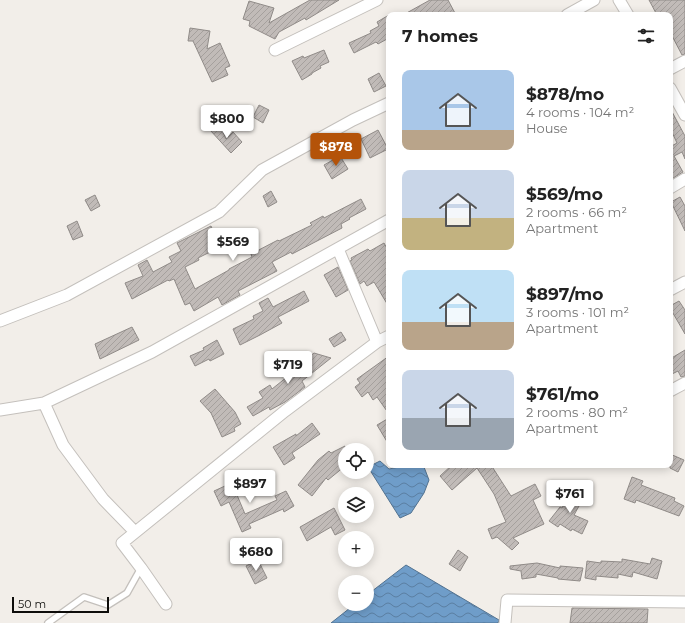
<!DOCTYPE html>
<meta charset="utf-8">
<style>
body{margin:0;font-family:Montserrat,sans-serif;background:#f2f2f2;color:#222;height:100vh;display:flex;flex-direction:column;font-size:15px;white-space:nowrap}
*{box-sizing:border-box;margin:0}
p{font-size:13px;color:#767676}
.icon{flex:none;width:22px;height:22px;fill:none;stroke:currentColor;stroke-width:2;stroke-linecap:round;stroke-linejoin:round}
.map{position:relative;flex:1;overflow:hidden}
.details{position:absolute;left:386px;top:12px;width:287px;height:456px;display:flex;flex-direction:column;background:#fff;border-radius:8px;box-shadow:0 2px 10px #0003}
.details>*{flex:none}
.fabs{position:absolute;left:338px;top:443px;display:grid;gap:8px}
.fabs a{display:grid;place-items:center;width:36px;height:36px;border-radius:50%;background:#fff;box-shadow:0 2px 10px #0003;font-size:20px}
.scale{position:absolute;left:12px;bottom:10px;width:97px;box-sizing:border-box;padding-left:4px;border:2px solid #0e0d0b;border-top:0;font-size:11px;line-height:14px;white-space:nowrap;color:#0e0d0b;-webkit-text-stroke:3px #f2eee9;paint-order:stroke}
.price{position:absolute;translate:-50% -34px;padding:0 9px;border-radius:4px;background:#fff;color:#222;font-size:13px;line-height:26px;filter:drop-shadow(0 1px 2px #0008)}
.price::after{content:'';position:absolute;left:50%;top:24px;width:12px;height:9px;margin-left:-6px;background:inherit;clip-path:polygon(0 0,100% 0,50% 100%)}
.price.current{background:#b45309;color:#fff}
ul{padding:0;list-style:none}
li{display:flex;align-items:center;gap:12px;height:100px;padding:0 16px}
li span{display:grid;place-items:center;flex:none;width:112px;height:80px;border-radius:8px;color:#555}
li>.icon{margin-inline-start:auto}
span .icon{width:48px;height:48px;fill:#fffc;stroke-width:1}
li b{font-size:17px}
h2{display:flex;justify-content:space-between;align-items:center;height:48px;padding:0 16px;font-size:17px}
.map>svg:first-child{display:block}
.water{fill:url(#water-waves);stroke:#527290}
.building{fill:url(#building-hatch);stroke:#908b88}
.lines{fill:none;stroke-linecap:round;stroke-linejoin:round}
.service-casing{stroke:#c4c0bc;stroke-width:8}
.minor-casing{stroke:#c4c0bc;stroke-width:13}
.service{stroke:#fff;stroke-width:5.5}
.minor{stroke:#fff;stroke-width:11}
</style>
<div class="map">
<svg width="685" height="623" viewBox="0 0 685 623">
<defs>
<pattern id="water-waves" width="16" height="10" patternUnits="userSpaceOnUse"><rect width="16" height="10" fill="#6f9dc9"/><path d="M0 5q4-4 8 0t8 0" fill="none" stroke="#5a7ea1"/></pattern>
<pattern id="building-hatch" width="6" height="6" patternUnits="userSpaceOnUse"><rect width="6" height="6" fill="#c1bbb8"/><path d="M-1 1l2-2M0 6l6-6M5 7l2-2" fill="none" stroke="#a5a09d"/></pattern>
</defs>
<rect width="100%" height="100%" fill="#f2eee9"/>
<path class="water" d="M380 461 389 469 410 465 424 467 429 480 424 493 411 513 400 518 368 467Z
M406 565 499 620 498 623H331L355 604H367V595Z"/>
<path class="building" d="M310 0H339L306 20 305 18 279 32 275 39 249 26 250 21 243 19 249 1 274 8 269 23Z
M430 0H448L456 15H403Z
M649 0H685V54L682 55 670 32V15H657Z
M389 15V42L387 39 378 44 376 42 354 53 349 43 371 33 370 31 379 26 377 22Z
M190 28 210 31 207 49 220 43 230 66 225 68 228 75 212 82 193 41H188Z
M324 50 329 62 320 66 321 68 312 73V74L302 80 292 61 303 56 304 58Z
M379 73 386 86 374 92 368 79Z
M259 105 269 110 263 123 253 117Z
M670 108 685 136V159L682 152 674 156 683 172 670 180V147L677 143 670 128Z
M220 125 226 139 233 132 242 142 231 153 210 130Z
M378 130 388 149 370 158 361 139Z
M340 156 348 169 332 179 324 165Z
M271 191 277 202 268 207 263 196Z
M95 195 100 206 91 211 85 200Z
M680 197 685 206V231L671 202Z
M361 199 366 209 349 218 350 219 341 224 342 228 292 254 291 252 272 262 277 271 238 291 240 295 222 305 218 297 194 311 190 303 185 305 174 279 169 281 168 280 132 299 125 283 143 276 138 265 147 260 153 272 172 262 169 257 181 251 177 243 211 226 218 242 208 247 210 252 198 258 199 260 185 267 195 289 229 270V269L252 257 251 254 278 240 279 241 312 225 310 223 323 216 324 218Z
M77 221 83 236 73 240 67 226Z
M384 243 389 252V307L374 282 367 286 364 281 360 284 350 261 352 260 351 258 368 249 370 251Z
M338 267 348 290 336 297 324 275Z
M304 291 309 301 278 317 282 323 260 335 240 345 233 329 254 319 253 316 263 311 259 303 268 298 273 307Z
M679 301 685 310V334L670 308V306Z
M132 327 139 340 100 359 95 344Z
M341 332 346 340 334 347 329 339Z
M217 340 224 354 210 361 209 359 195 366 190 356 204 350 203 348Z
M685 350V376L681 377 678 371 670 375V359Z
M314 353 331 358 302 381 305 387 285 402 270 410 269 407 253 416 247 407 263 398 259 392 270 385 272 389 297 369 296 368Z
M389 356V414L377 397 373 400 368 392 362 397 355 387 360 383 357 379Z
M215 389 235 412 241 424 234 428 235 431 222 437 211 413 200 401Z
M389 418V445L377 425Z
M312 423 320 434 292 453 295 458 284 465 273 447 296 434V436Z
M345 446V466L328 480 326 478 312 496 298 485 318 460 329 451 331 453Z
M670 454 684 460 678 472 670 468Z
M452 465H491L511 496 535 484 541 496 533 500 544 524 513 538 519 543 512 550 497 537 492 539 488 529 506 522 494 494 477 468 452 490 440 476Z
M632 477 643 481 641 485 675 498 674 501 684 506 679 516 636 500 635 503 624 499Z
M247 478 251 489 237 495 245 514 277 500 275 496 286 491 294 506 284 512 283 509 249 524 251 528 242 532 229 502 221 506 214 491 225 486Z
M572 490 584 497 574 515 588 521 582 534 572 529 571 531 560 524 558 527 549 521 560 507 562 508Z
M334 508 345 530 335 535 331 527 307 541 300 527Z
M458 550 468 557 460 571 449 564Z
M652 558 662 561 657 579 633 572 632 577 618 574V578L596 576V580L585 578 587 561 601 563V561L622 562V559L650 564Z
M258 560 267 578 255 584 246 566Z
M537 563 560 568V566L583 568 580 581 558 579V578L536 574V577L522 579 521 571 510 569V566Z
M572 608 648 609 647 623H570Z"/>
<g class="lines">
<g class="service-casing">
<path id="service" d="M48 623 84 597 108 605 127 593 141 568"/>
</g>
<g class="minor-casing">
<path id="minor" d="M619 0 628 15
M567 15 594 0
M275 50 377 0
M670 69 685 61
M670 88 685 115
M670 188 685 179
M338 249 377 342
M670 290 685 282
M0 321 67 295 219 212 262 170 353 120 389 103
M670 391 685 383
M44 403 63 445 103 499 135 532
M0 410 44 403 152 352 389 220
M166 604 141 568 122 543 285 411 377 342 389 336
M505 623 507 600 685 602"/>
</g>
<use href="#service" class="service"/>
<use href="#minor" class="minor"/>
</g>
</svg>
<div class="fabs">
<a><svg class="icon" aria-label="locate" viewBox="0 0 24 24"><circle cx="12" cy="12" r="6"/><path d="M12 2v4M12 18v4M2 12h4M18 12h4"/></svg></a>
<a><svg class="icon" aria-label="layers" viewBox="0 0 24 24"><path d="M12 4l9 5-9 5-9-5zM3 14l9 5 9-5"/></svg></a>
<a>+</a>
<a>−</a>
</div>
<div class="scale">50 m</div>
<b class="price" style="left:227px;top:139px">$800</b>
<b class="price current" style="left:336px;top:167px">$878</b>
<b class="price" style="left:233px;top:262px">$569</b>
<b class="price" style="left:288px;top:385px">$719</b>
<b class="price" style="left:250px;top:504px">$897</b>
<b class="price" style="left:570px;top:514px">$761</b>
<b class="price" style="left:256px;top:572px">$680</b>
<section class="details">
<h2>7 homes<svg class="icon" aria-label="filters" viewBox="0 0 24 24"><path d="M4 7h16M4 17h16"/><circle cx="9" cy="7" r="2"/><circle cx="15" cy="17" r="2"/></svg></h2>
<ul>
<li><span style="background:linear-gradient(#a9c7e8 75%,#b9a48a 0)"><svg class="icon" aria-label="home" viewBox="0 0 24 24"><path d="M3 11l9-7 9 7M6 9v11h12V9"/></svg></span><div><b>$878/mo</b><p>4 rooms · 104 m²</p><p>House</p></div></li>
<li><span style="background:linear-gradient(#c9d6e8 60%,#c2b280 0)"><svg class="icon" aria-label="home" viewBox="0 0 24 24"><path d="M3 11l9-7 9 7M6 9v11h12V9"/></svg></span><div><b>$569/mo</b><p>2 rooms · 66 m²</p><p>Apartment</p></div></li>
<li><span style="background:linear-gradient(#bfe0f5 65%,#b9a48a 0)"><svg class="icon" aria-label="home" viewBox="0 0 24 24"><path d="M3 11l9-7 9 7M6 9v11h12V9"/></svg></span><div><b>$897/mo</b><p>3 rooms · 101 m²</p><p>Apartment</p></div></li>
<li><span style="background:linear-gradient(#c9d6e8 60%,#9aa5b1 0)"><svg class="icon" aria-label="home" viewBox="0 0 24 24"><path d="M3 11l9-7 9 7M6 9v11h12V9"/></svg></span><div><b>$761/mo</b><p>2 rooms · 80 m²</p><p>Apartment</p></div></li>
</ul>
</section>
</div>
